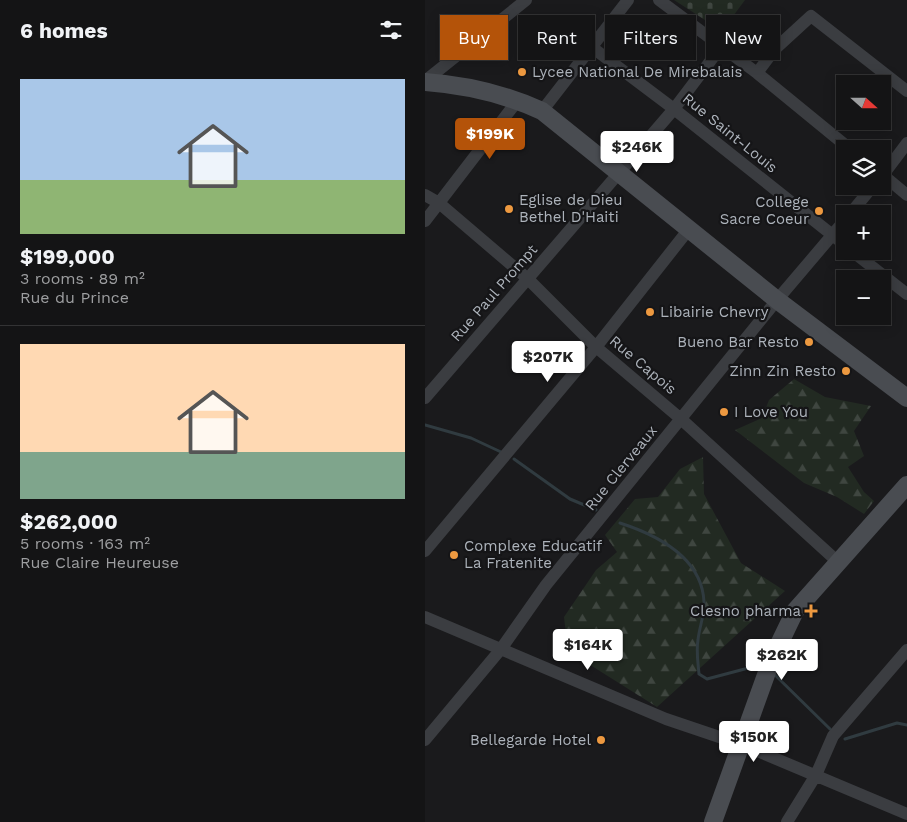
<!DOCTYPE html>
<meta charset="utf-8">
<style>
body{margin:0;font-family:"Work Sans",sans-serif;background:#1d1d1e;color:#f1f3f6;height:100vh;display:flex;flex-direction:column;font-size:19px;white-space:nowrap}
*{box-sizing:border-box;margin:0}
p{font-size:16px;color:#9d9ea0}
.icon{flex:none;width:28px;height:28px;fill:none;stroke:currentColor;stroke-width:2;stroke-linecap:round;stroke-linejoin:round}
.map{position:relative;flex:1;overflow:hidden}
.sheet{display:flex;flex-direction:column;background:#141415;width:425px}
.sheet>*{flex:none}
.guide{position:absolute;left:15px;top:15px;width:391px;height:45px;display:flex;gap:10px}
.needle{width:32px;rotate:111deg}
.controls{position:absolute;left:411px;top:75px;display:grid;gap:10px}
.controls a{display:grid;place-items:center;width:55px;height:55px;border-radius:0px;background:#141415;box-shadow:0 2px 12px #0003,0 0 0 1px #333334;font-size:25px}
.price{position:absolute;translate:-50% -42px;padding:0 11px;border-radius:5px;background:#fff;color:#222;font-size:16px;line-height:32px;filter:drop-shadow(0 1px 2px #0008)}
.price::after{content:'';position:absolute;left:50%;top:30px;width:15px;height:11px;margin-left:-8px;background:inherit;clip-path:polygon(0 0,100% 0,50% 100%)}
.price.active{background:#b45309;color:#fff}
ul{padding:0;list-style:none}
li{display:grid;align-content:center;gap:10px;height:265px;padding:0 20px}
li+li{border-top:1px solid #333334}
li span{display:grid;place-items:center;height:155px;border-radius:0px;color:#555}
li>.icon{margin-inline-start:auto}
span .icon{width:90px;height:90px;fill:#fffc;stroke-width:1}
li b{font-size:21px}
h2{display:flex;justify-content:space-between;align-items:center;height:60px;padding:0 20px;font-size:21px}
.pill{padding:0 18px;border-radius:0px;background:#141415;box-shadow:0 2px 12px #0003,0 0 0 1px #333334;font-size:18px;line-height:45px}
.pill.active{background:#b45309;color:#fff}
main{display:flex;flex:1;min-height:0}
.map>svg:first-child{display:block}
.forest{fill:url(#forest-firs)}
.cemetery{fill:url(#cemetery-stones)}
.lines{fill:none;stroke-linecap:round;stroke-linejoin:round}
.stream{stroke:#303b40;stroke-width:3}
.minor{stroke:#3b3d41;stroke-width:12}
.secondary{stroke:#494c51;stroke-width:18}
.poi-dot{fill:#ed9940;stroke:#151517;stroke-width:2}
.labels{text-anchor:middle;dominant-baseline:central;stroke-width:4.5;stroke-linejoin:round;paint-order:stroke}
.poi-label{font-size:15px;fill:#adb3bb;stroke:#151517;text-anchor:start}
.street-label{font-size:15px;fill:#adb3bb;stroke:#151517}
</style>
<main>
<section class="sheet">
<h2>6 homes<svg class="icon" aria-label="filters" viewBox="0 0 24 24"><path d="M4 7h16M4 17h16"/><circle cx="9" cy="7" r="2"/><circle cx="15" cy="17" r="2"/></svg></h2>
<ul>
<li><span style="background:linear-gradient(#a9c7e8 65%,#8fb573 0)"><svg class="icon" aria-label="home" viewBox="0 0 24 24"><path d="M3 11l9-7 9 7M6 9v11h12V9"/></svg></span><div><b>$199,000</b><p>3 rooms · 89 m²</p><p>Rue du Prince</p></div></li>
<li><span style="background:linear-gradient(#ffd9b3 70%,#7fa58c 0)"><svg class="icon" aria-label="home" viewBox="0 0 24 24"><path d="M3 11l9-7 9 7M6 9v11h12V9"/></svg></span><div><b>$262,000</b><p>5 rooms · 163 m²</p><p>Rue Claire Heureuse</p></div></li>
</ul>
</section>
<div class="map">
<svg width="482" height="822" viewBox="0 0 482 822">
<defs>
<pattern id="forest-firs" width="22" height="20" patternUnits="userSpaceOnUse" patternTransform="scale(1.25)"><rect width="22" height="20" fill="#222a22"/><path d="M5 1l3.5 6h-7zM16 11l3.5 6h-7z" fill="#3f4640"/></pattern>
<pattern id="cemetery-stones" width="16" height="16" patternUnits="userSpaceOnUse" patternTransform="scale(1.25)"><rect width="16" height="16" fill="#222a22"/><path d="M2 7V4a2 2 0 0 1 4 0v3zM10 15v-3a2 2 0 0 1 4 0v3z" fill="#3f4640"/></pattern>
</defs>
<rect width="100%" height="100%" fill="#1a1a1c"/>
<path class="forest" d="M369 379 400 397 446 406 429 431 439 456 423 467 439 492 449 501 439 514 412 497 379 483 310 430 337 418 344 400Z
M278 457 279 494 316 563 360 591 232 707 143 651 139 617 171 570 192 552 180 535 210 499 233 497 255 469Z"/>
<path class="cemetery" d="M249 0H320L297 31Z"/>
<g class="lines">
<path class="stream" d="M0 425 46 438 76 452
M89 459 145 499 171 510
M195 523C232 535 277 557 279 602 280 614 274 628 273 640 271 651 273 663 274 674L282 679 331 666 338 668
M348 673 405 729
M420 739 472 723 482 725"/>
<path class="minor" d="M234 0 332 73 425 149
M168 48 249 109 420 245
M332 73 350 49 386 16 482 91
M0 81 101 0
M117 111 203 0
M458 175 482 143
M458 175 482 195
M0 195 14 203 103 279 171 347 256 419 413 562
M425 214 448 186
M0 221 93 100
M427 251 482 294
M0 398 249 109 296 47
M0 551 171 347 264 229
M0 617 241 719 318 745 482 814
M0 740 76 649 121 585 352 300 420 220
M362 822 391 775 408 736 482 650"/>
<path class="secondary" d="M0 82C41 85 80 94 117 111L352 300 482 398
M288 822 346 661 370 611 482 485"/>
</g>
<g class="poi-dot">
<circle cx="97" cy="72" r="5"/>
<circle cx="84" cy="209" r="5"/>
<circle cx="394" cy="211" r="5"/>
<circle cx="225" cy="312" r="5"/>
<circle cx="384" cy="342" r="5"/>
<circle cx="421" cy="371" r="5"/>
<circle cx="299" cy="412" r="5"/>
<circle cx="29" cy="555" r="5"/>
<path d="M383.5 603.5h5v5h5v5h-5v5h-5v-5h-5v-5h5z"/>
<circle cx="176" cy="740" r="5"/>
</g>
<g class="labels">
<g class="poi-label">
<text x="107" y="72">Lycee National De Mirebalais</text>
<text x="94" y="200">Eglise de Dieu<tspan x="94" dy="17">Bethel D'Haiti</tspan></text>
<text x="384" y="202" text-anchor="end">College<tspan x="384" dy="17">Sacre Coeur</tspan></text>
<text x="235" y="312">Libairie Chevry</text>
<text x="374" y="342" text-anchor="end">Bueno Bar Resto</text>
<text x="411" y="371" text-anchor="end">Zinn Zin Resto</text>
<text x="309" y="412">I Love You</text>
<text x="39" y="546">Complexe Educatif<tspan x="39" dy="17">La Fratenite</tspan></text>
<text x="376" y="611" text-anchor="end">Clesno pharma</text>
<text x="166" y="740" text-anchor="end">Bellegarde Hotel</text>
</g>
<g class="street-label">
<text transform="translate(305 133) rotate(39)">Rue Saint-Louis</text>
<text transform="translate(69 293) rotate(-49)">Rue Paul Prompt</text>
<text transform="translate(218 365) rotate(40)">Rue Capois</text>
<text transform="translate(196 468) rotate(-51)">Rue Clerveaux</text>
</g>
</g>
</svg>
<div class="controls">
<a><svg class="needle" viewBox="-14 -14 28 28"><path d="M0-13l5 13h-10z" fill="#e53935"/><path d="M0 13l5-13h-10z" fill="#9d9ea0"/></svg></a>
<a><svg class="icon" aria-label="layers" viewBox="0 0 24 24"><path d="M12 4l9 5-9 5-9-5zM3 14l9 5 9-5"/></svg></a>
<a>+</a>
<a>−</a>
</div>
<b class="price active" style="left:65px;top:160px">$199K</b>
<b class="price" style="left:212px;top:173px">$246K</b>
<b class="price" style="left:123px;top:383px">$207K</b>
<b class="price" style="left:163px;top:671px">$164K</b>
<b class="price" style="left:357px;top:681px">$262K</b>
<b class="price" style="left:329px;top:763px">$150K</b>
<div class="guide">
<a class="pill active">Buy</a>
<a class="pill">Rent</a>
<a class="pill">Filters</a>
<a class="pill">New</a>
</div>
</div>
</main>
